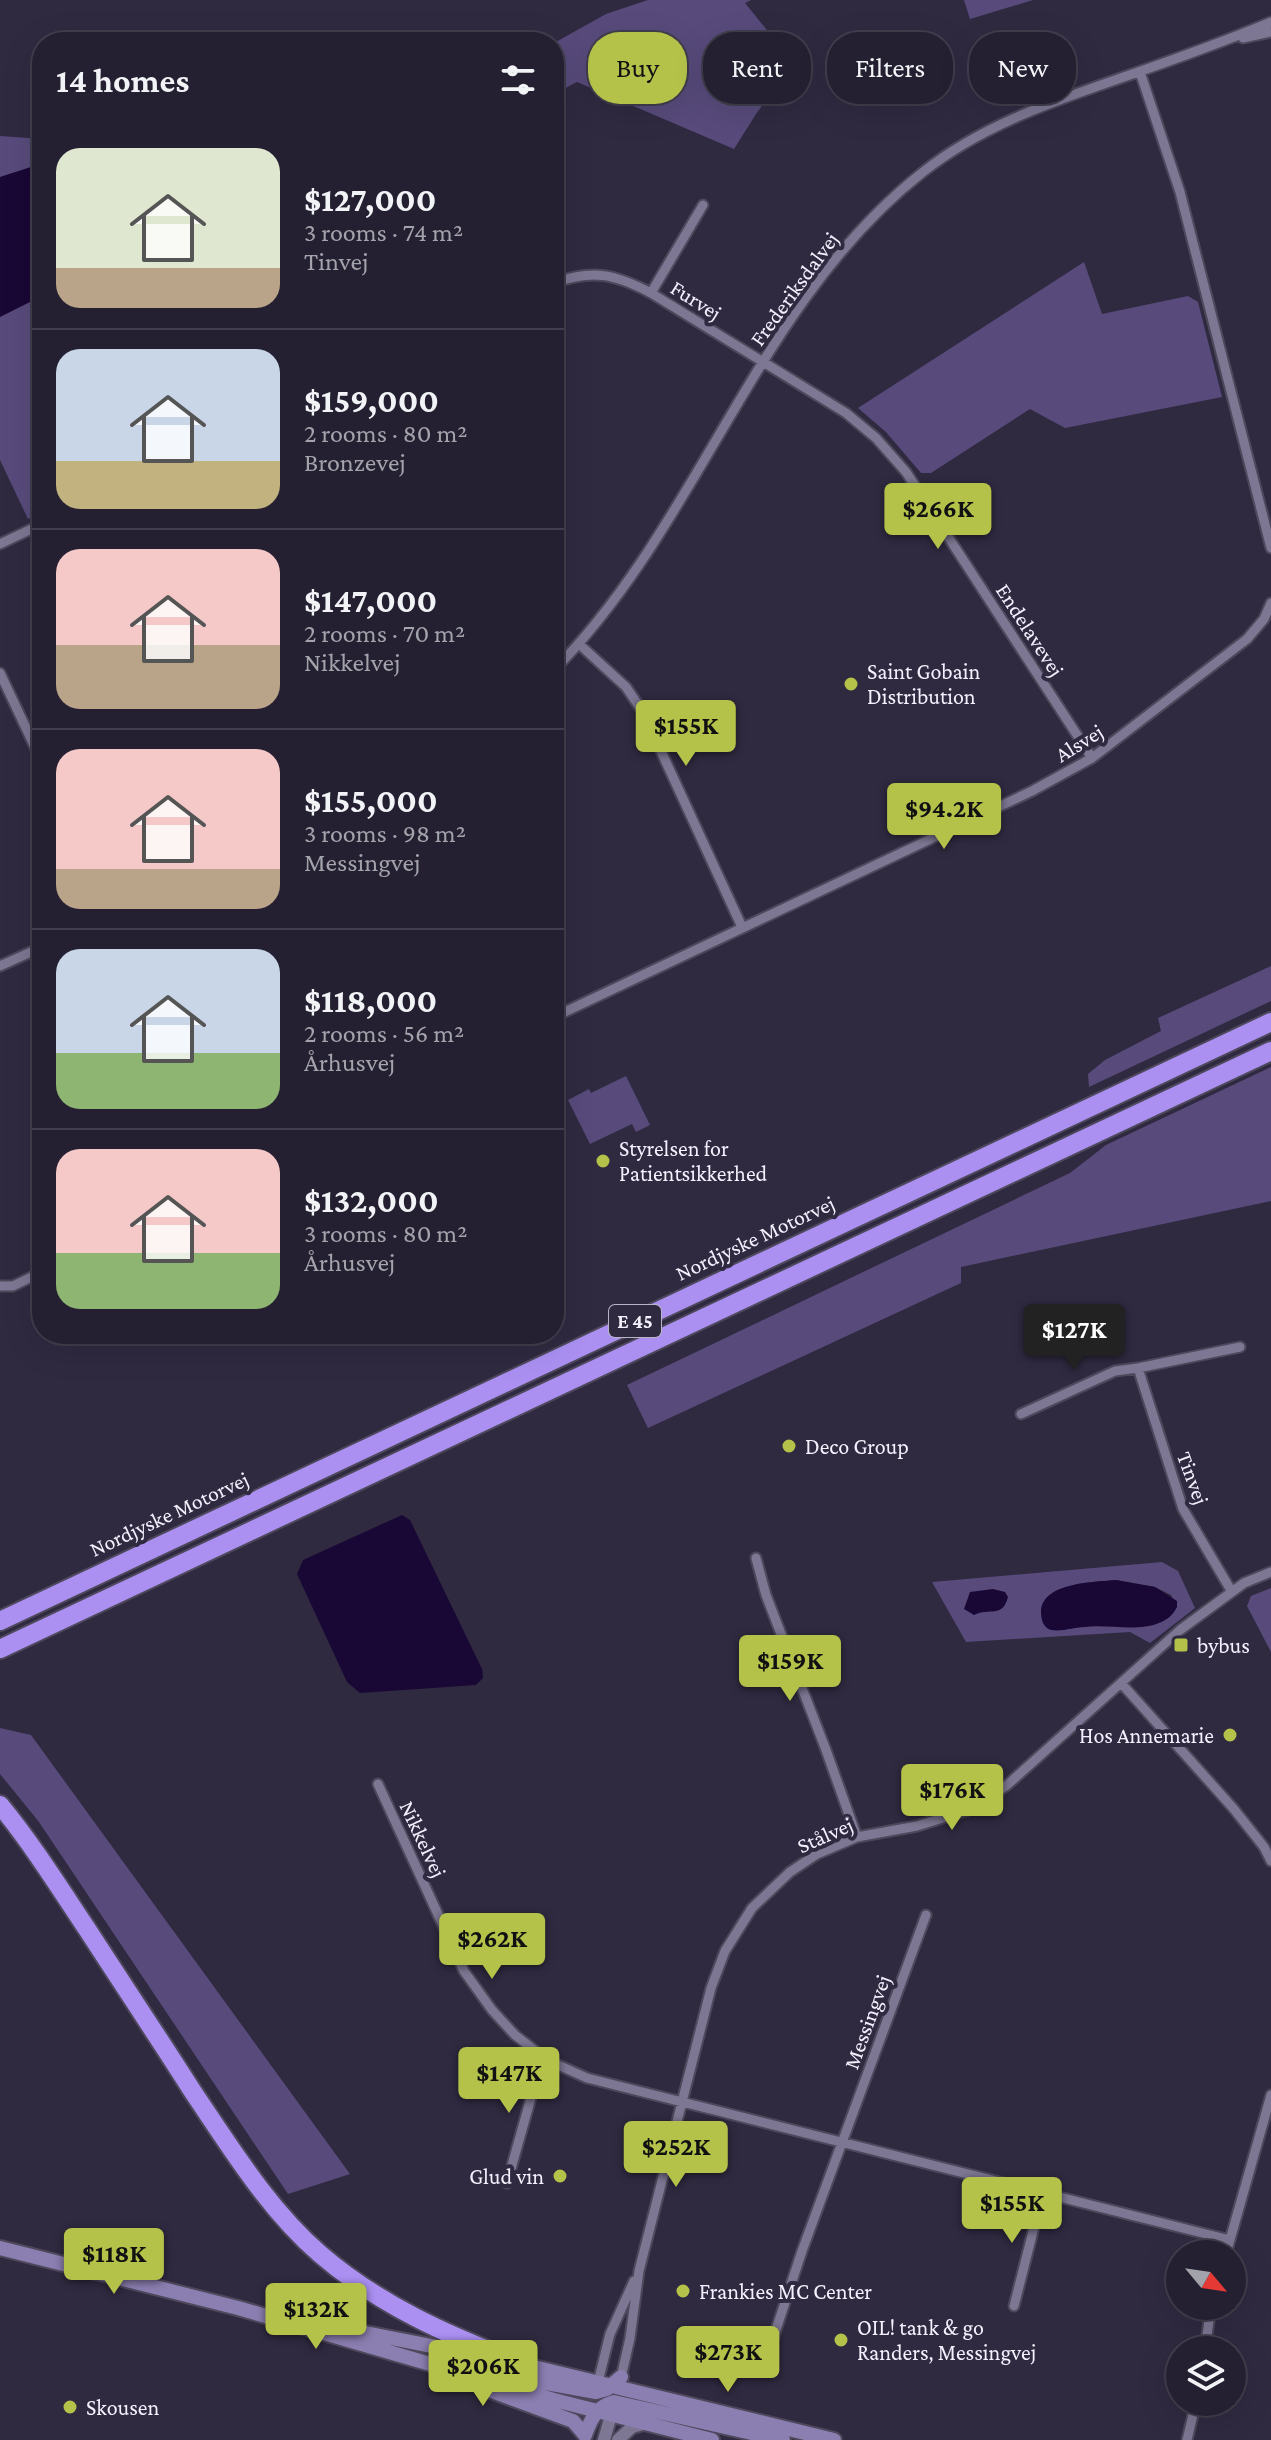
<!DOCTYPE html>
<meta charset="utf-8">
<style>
body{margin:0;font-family:"Crimson Pro",serif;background:#302d3d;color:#f1f3f6;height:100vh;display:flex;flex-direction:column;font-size:30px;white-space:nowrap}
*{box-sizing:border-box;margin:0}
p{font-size:26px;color:#a3a3ab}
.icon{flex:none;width:44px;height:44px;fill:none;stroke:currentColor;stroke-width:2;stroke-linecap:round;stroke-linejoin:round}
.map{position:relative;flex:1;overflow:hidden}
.drawer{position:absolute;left:32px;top:32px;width:532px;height:1312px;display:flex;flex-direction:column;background:#242031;border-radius:32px;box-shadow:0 8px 32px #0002,0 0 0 2px #413e4d}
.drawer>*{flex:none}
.guide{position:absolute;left:588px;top:32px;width:562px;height:72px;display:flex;gap:16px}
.needle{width:52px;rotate:119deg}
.tools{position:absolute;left:1166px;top:2240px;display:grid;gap:16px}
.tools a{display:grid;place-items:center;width:80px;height:80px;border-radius:50%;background:#242031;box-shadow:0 8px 32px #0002,0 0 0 2px #413e4d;font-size:40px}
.price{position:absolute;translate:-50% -68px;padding:0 18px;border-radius:8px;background:#b4c24a;color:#111;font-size:26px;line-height:52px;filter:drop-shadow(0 2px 4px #0008)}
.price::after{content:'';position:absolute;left:50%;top:48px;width:24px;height:18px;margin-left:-12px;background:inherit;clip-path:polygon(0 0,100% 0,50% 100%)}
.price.on{background:#222;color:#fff}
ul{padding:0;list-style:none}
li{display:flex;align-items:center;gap:24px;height:200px;padding:0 24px}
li+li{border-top:2px solid #413e4d}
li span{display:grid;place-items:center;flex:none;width:224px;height:160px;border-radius:24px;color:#555}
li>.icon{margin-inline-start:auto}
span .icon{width:96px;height:96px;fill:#fffc;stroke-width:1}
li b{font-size:34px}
h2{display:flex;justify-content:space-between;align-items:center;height:96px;padding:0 24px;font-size:34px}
.tag{padding:0 28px;border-radius:32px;background:#242031;box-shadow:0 8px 32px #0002,0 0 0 2px #413e4d;font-size:28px;line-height:72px}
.tag.on{background:#b4c24a;color:#111}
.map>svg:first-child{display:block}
.green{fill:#584b7c;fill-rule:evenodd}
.water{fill:#190735}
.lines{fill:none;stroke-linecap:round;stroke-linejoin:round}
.minor-casing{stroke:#4d485b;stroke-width:13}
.tertiary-casing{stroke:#4d485b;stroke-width:16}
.secondary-casing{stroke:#4d485b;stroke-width:18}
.motorway-casing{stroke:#4d485b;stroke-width:22}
.minor{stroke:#7d7793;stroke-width:9}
.tertiary{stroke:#7d7793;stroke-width:12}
.secondary{stroke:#8b7eb0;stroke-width:14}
.motorway{stroke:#ab90f2;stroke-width:18}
.poi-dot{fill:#b4c24a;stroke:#302a41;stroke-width:3}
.labels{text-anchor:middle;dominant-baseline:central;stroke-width:8;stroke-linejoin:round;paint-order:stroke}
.shield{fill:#302a41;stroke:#b9b5c5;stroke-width:2}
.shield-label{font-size:20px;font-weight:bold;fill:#f4f1fe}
.street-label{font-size:22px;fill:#f4f1fe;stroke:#302a41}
.poi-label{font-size:22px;fill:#f4f1fe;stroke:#302a41;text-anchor:start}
</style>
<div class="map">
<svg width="1271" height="2440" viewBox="0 0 1271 2440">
<rect width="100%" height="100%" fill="#302a41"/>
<path class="green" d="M648 0H751L745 3 800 71C768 88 753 120 734 149L577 82 554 94V43L606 14Z
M964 0H1033L970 19Z
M0 136 42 139V512L28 519 0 460Z
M1084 262 1102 314 1188 296 1198 302 1222 397 1065 428 1030 409 931 473H921L886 432 858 408Z
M1271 966V1001L1089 1087 1088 1074 1105 1060 1161 1031 1158 1018Z
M1271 1067V1201L961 1267V1283L648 1428 627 1385 1070 1173 1106 1145Z
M626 1076 650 1125 636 1132 632 1124 590 1144 568 1100 589 1089 591 1093Z
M1162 1562 1178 1571 1195 1608 1150 1643 1130 1632 966 1642 932 1582ZM1116 1580 1155 1587 1171 1595 1177 1607 1168 1618 1052 1630 1060 1589 1078 1584Z
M1271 1588V1652L1247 1606 1251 1596Z
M0 1728 31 1735 350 2174 288 2194 39 1822 0 1774Z"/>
<path class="water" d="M37 165H42V296L0 317V177Z
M402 1515 410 1520 482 1669 483 1678 476 1685 360 1693 347 1682 297 1574 303 1560Z
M1116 1580 1155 1587 1177 1601V1607C1173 1615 1167 1620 1159 1623 1137 1632 1107 1624 1084 1627 1075 1627 1055 1634 1047 1628 1042 1624 1041 1617 1041 1611 1043 1582 1095 1582 1116 1580Z
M993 1589 1005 1592 1008 1597C1002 1619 990 1607 974 1615L964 1609 970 1592Z"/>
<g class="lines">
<g class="minor-casing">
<path id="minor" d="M1243 38 1271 32
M1140 72 1180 192 1271 548
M703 205 651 293 846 413 876 438 906 472 1092 758
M554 283C593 269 615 274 651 293
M0 544 42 524
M579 644 626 687 643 712 742 927
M554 670C701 522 756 303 923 172 981 126 1049 103 1118 79 1170 61 1221 43 1271 22
M0 673 42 762
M0 966 42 947
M554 1017 1032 791 1092 758 1247 639 1264 619 1271 603
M0 1286H13L42 1272
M1021 1414 1115 1371 1138 1368
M756 1558 766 1595 826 1750 857 1837
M1232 1592 1183 1509 1138 1368 1240 1347
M1121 1683 1233 1808 1264 1847 1271 1861
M378 1784 464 1971 492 2010 515 2035 547 2060 587 2078 1230 2240
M507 2183 532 2094 547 2060
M1226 2254 1271 2095
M1014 2306 1043 2192
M1205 2350 1211 2306
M765 2363 802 2251 926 1915
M598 2382 610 2334 634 2281
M620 2382 630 2338 639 2271 711 1988 725 1951 752 1908 790 1872 817 1854 857 1837 917 1826 968 1810 1006 1786 1180 1630 1244 1583 1271 1572
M1187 2440 1196 2402"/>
</g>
<g class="tertiary-casing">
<path id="tertiary" d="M604 2440 613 2408
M618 2440 632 2427 643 2424"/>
</g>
<g class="secondary-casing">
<path id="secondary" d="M0 2248 238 2308 554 2400 712 2440
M320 2324 492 2358
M513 2362 834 2440
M480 2371 596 2392 607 2389 621 2377
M486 2389 573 2421 585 2435
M585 2435C591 2419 596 2407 614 2402L783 2440"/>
</g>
<g class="motorway-casing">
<path id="motorway" d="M0 1621 1271 1022
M0 1649 1271 1051
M0 1805C32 1844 59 1887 87 1929 122 1983 158 2037 193 2092 231 2148 268 2209 320 2254 379 2305 449 2336 521 2363"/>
</g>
<use href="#minor" class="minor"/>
<use href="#tertiary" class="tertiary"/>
<use href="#secondary" class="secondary"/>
<use href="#motorway" class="motorway"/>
</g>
<g class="poi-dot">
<circle cx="851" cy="684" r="8"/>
<circle cx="603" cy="1161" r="8"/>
<circle cx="789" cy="1446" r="8"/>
<rect x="1173" y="1637" width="16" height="16" rx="4"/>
<circle cx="1230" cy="1735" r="8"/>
<circle cx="560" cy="2176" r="8"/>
<circle cx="683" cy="2291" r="8"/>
<circle cx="841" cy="2340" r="8"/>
<circle cx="70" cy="2407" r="8"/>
</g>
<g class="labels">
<rect class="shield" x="609" y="1305" width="52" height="32" rx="6"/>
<g class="shield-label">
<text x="635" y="1321">E 45</text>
</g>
<g class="street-label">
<text transform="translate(794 289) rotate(-54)">Frederiksdalvej</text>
<text transform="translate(696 300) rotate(32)">Furvej</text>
<text transform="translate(1030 630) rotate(57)">Endelavevej</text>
<text transform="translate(1079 743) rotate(-32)">Alsvej</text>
<text transform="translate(755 1238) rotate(-25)">Nordjyske Motorvej</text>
<text transform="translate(1193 1478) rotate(70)">Tinvej</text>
<text transform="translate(169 1514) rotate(-25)">Nordjyske Motorvej</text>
<text transform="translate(825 1835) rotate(-24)">Stålvej</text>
<text transform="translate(423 1839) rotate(65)">Nikkelvej</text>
<text transform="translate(867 2022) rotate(-70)">Messingvej</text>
</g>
<g class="poi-label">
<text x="867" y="671">Saint Gobain<tspan x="867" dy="25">Distribution</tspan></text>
<text x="619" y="1148">Styrelsen for<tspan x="619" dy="25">Patientsikkerhed</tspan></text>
<text x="805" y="1446">Deco Group</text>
<text x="1197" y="1645">bybus</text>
<text x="1214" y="1735" text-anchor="end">Hos Annemarie</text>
<text x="544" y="2176" text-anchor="end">Glud vin</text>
<text x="699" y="2291">Frankies MC Center</text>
<text x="857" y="2327">OIL! tank &amp; go<tspan x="857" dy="25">Randers, Messingvej</tspan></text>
<text x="86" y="2407">Skousen</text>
</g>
</g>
</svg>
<div class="tools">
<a><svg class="needle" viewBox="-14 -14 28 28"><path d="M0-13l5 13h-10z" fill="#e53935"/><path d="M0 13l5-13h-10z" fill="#a3a3ab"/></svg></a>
<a><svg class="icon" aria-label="layers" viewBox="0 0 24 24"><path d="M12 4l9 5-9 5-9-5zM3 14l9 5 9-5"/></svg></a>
</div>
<b class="price" style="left:938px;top:551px">$266K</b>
<b class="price" style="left:686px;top:768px">$155K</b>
<b class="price" style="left:944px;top:851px">$94.2K</b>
<b class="price on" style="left:1074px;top:1372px">$127K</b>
<b class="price" style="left:790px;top:1703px">$159K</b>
<b class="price" style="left:952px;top:1832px">$176K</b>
<b class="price" style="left:492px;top:1981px">$262K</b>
<b class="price" style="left:509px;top:2115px">$147K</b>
<b class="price" style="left:676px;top:2189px">$252K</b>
<b class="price" style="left:1012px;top:2245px">$155K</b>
<b class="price" style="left:114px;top:2296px">$118K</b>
<b class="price" style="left:316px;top:2351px">$132K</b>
<b class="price" style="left:728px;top:2394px">$273K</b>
<b class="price" style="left:483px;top:2408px">$206K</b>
<div class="guide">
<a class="tag on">Buy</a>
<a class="tag">Rent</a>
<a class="tag">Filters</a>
<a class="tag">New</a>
</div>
<section class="drawer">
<h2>14 homes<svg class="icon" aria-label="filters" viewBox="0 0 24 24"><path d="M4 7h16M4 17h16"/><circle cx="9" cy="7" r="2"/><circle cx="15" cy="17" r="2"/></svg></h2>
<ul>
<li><span style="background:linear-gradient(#dfe7d0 75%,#b9a48a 0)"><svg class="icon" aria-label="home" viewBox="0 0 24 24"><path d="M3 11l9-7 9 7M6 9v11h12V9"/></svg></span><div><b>$127,000</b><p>3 rooms · 74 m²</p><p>Tinvej</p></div></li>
<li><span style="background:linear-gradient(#c9d6e8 70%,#c2b280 0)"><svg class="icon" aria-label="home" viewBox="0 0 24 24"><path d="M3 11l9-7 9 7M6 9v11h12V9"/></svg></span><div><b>$159,000</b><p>2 rooms · 80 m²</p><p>Bronzevej</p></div></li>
<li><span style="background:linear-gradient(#f6c9c9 60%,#b9a48a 0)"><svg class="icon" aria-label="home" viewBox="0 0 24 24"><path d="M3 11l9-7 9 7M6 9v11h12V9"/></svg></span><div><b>$147,000</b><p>2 rooms · 70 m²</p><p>Nikkelvej</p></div></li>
<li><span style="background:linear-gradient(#f6c9c9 75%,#b9a48a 0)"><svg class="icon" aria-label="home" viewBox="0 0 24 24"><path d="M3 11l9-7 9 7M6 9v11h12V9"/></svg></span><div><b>$155,000</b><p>3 rooms · 98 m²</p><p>Messingvej</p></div></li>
<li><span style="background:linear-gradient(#c9d6e8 65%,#8fb573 0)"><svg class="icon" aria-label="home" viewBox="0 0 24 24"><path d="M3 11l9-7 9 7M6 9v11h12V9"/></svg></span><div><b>$118,000</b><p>2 rooms · 56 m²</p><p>Århusvej</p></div></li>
<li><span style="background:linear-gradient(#f6c9c9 65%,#8fb573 0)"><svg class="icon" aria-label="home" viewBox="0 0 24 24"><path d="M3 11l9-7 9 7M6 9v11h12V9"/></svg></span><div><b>$132,000</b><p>3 rooms · 80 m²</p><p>Århusvej</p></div></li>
</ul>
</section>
</div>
